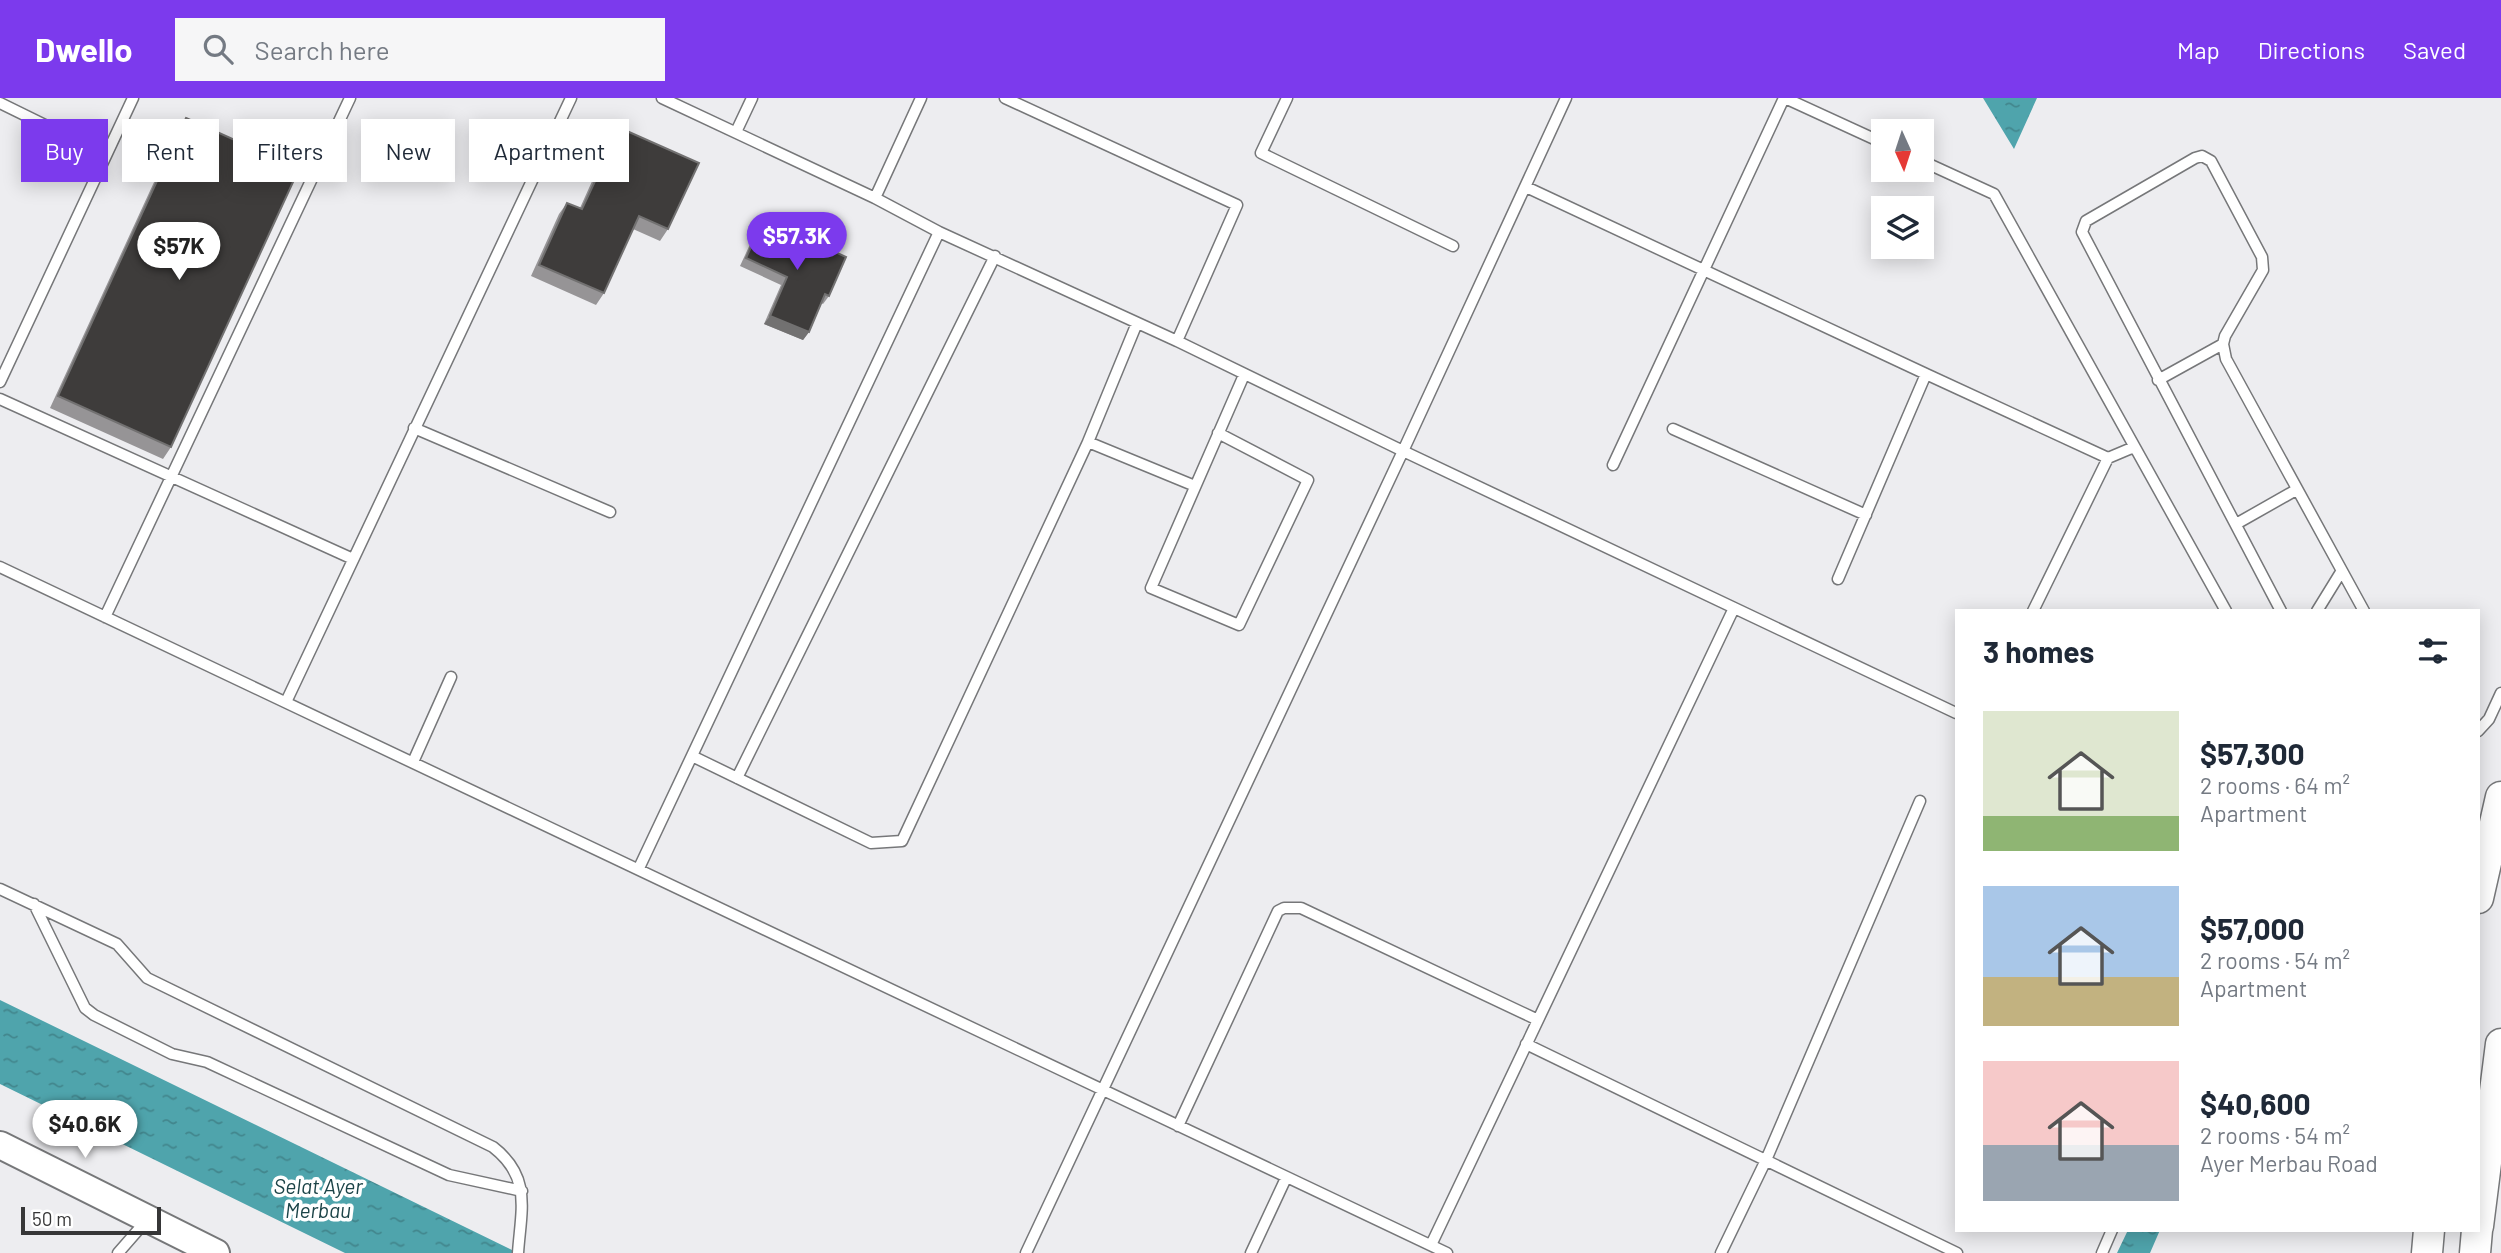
<!DOCTYPE html>
<meta charset="utf-8">
<style>
body{margin:0;font-family:Barlow,sans-serif;background:#f6f6f7;color:#1f2937;height:100vh;display:flex;flex-direction:column;font-size:26px;white-space:nowrap}
*{box-sizing:border-box;margin:0}
p{font-size:23px;color:#747a83}
.icon{flex:none;width:38px;height:38px;fill:none;stroke:currentColor;stroke-width:2;stroke-linecap:round;stroke-linejoin:round}
.map{position:relative;flex:1;overflow:hidden}
.details{position:absolute;left:1955px;top:511px;width:525px;height:623px;display:flex;flex-direction:column;background:#fff;border-radius:0px;box-shadow:0 4px 18px #0003}
.details>*{flex:none}
.hud{position:absolute;left:21px;top:21px;width:665px;height:63px;display:flex;gap:14px}
.needle{width:46px;rotate:177deg}
.tools{position:absolute;left:1871px;top:21px;display:grid;gap:14px}
.tools a{display:grid;place-items:center;width:63px;height:63px;border-radius:0px;background:#fff;box-shadow:0 4px 18px #0003;font-size:35px}
.scale{position:absolute;left:21px;bottom:18px;width:140px;box-sizing:border-box;padding-left:7px;border:4px solid #363637;border-top:0;font-size:19px;line-height:24px;white-space:nowrap;color:#363637;-webkit-text-stroke:5px #fff;paint-order:stroke}
.price{position:absolute;translate:-50% -60px;padding:0 16px;border-radius:24px;background:#fff;color:#222;font-size:23px;line-height:46px;filter:drop-shadow(0 2px 4px #0008)}
.price::after{content:'';position:absolute;left:50%;top:42px;width:21px;height:16px;margin-left:-10px;background:inherit;clip-path:polygon(0 0,100% 0,50% 100%)}
.price.current{background:#7c3aed;color:#fff}
ul{padding:0;list-style:none}
li{display:flex;align-items:center;gap:21px;height:175px;padding:0 28px}
li span{display:grid;place-items:center;flex:none;width:196px;height:140px;border-radius:0px;color:#555}
li>.icon{margin-inline-start:auto}
span .icon{width:84px;height:84px;fill:#fffc;stroke-width:1}
li b{font-size:30px}
h2{display:flex;justify-content:space-between;align-items:center;height:84px;padding:0 28px;font-size:30px}
.chip{padding:0 24px;border-radius:0px;background:#fff;box-shadow:0 4px 18px #0003;font-size:24px;line-height:63px}
.chip.current{background:#7c3aed;color:#fff}
header{display:flex;align-items:center;gap:42px;box-sizing:border-box;height:98px;padding:0 35px;background:#7c3aed;color:#fff}
header strong{font-size:33px}
nav{display:flex;gap:38px;margin-inline-start:auto;font-size:24px}
.search{width:490px;height:63px;background:#f6f6f7;display:flex;align-items:center;gap:18px;box-sizing:border-box;padding:0 24px;border-radius:0px;color:#747a83;font-size:26px}
.map>svg:first-child{display:block}
.water{fill:url(#water-ripples)}
.lines{fill:none;stroke-linecap:round;stroke-linejoin:round}
.lane-casing{stroke:#767779;stroke-width:13}
.secondary-casing{stroke:#767779;stroke-width:30}
.primary-casing{stroke:#767779;stroke-width:33}
.lane{stroke:#fff;stroke-width:10}
.secondary{stroke:#fff;stroke-width:26}
.primary{stroke:#fff;stroke-width:30}
.wall{fill:#969496}
.shaded-wall{fill:#727171}
.building{fill:#3e3c3b;stroke:#727171;stroke-width:2}
.labels{text-anchor:middle;dominant-baseline:central;stroke-width:7;stroke-linejoin:round;paint-order:stroke}
.water-label{font-size:21px;font-style:italic;fill:#1c4448;stroke:#fff}
</style>
<header>
<strong>Dwello</strong>
<div class="search"><svg class="icon" aria-label="search" viewBox="0 0 24 24"><circle cx="10" cy="10" r="6"/><path d="M15 15l6 6"/></svg>Search here</div>
<nav><a>Map</a><a>Directions</a><a>Saved</a></nav>
</header>
<div class="map">
<svg width="2501" height="1155" viewBox="0 0 2501 1155">
<defs>
<pattern id="water-ripples" width="26" height="14" patternUnits="userSpaceOnUse" patternTransform="scale(1.75)"><rect width="26" height="14" fill="#4fa4ac"/><path d="M2 4q2-2 4 0t4 0M15 11q2-2 4 0t4 0" fill="none" stroke="#42868d"/></pattern>
</defs>
<rect width="100%" height="100%" fill="#ededf0"/>
<path class="water" d="M1983 0H2037L2014 51Z
M0 902 518 1155H345L0 986Z
M2128 1132H2160L2150 1155H2117Z"/>
<g class="lines">
<g class="lane-casing">
<path id="lane" d="M662 0 875 100 939 134 1177 243 1403 353 1956 615
M1005 0 1237 107 1177 243
M1287 0 1261 55 1453 148
M1785 0 1883 45
M0 5 106 57
M736 34 752 0
M1922 63 1994 96 2226 513
M1526 89 1926 276
M875 100 921 0
M2158 282 2223 246
M0 284 133 0
M0 301 353 461
M414 330 610 414
M1673 331 1866 417
M1218 335 1308 382 1239 527 1151 490 1244 277
M1088 344 1195 388
M1613 367 1784 0
M2236 426 2296 392
M0 469 1447 1155
M1838 481 1926 276 2108 360
M2033 513 2108 360 2134 349
M2281 513 2082 134 2086 123 2195 60 2202 58 2211 63 2262 159 2263 172 2225 238 2223 246 2226 261 2364 513
M2317 513 2341 474
M105 519 350 0
M286 604 571 0
M2478 633 2489 621 2501 595
M692 658 871 745 902 743 1088 344 1137 225
M413 664 451 579
M737 680 995 158
M639 770 939 134
M0 791 117 846 147 880 493 1049C532 1079 521 1112 518 1155
M34 806 85 910 94 917 172 956 207 964 449 1077 522 1093
M1526 946 1957 1155
M1178 1028 1278 813 1284 810H1301L1538 922
M1431 1147 1734 510
M118 1155 146 1123
M1026 1155 1403 353 1566 0
M1251 1155 1286 1080
M1721 1155 1766 1062 1920 703
M2102 1155 2112 1132"/>
</g>
<g class="secondary-casing">
<path id="secondary" d="M0 1047 216 1155"/>
</g>
<g class="primary-casing">
<path id="primary" d="M2478 800 2501 699
M2478 1128 2501 946
M2427 1155 2429 1132
M2475 1155 2477 1132"/>
</g>
<use href="#lane" class="lane"/>
<use href="#secondary" class="secondary"/>
<use href="#primary" class="primary"/>
</g>
<path class="wall" d="M186 20 171 349 163 361 50 310 178 32Z
M620 30 668 131 660 143 633 131 604 195 596 207 531 178 559 116 567 105 580 110 611 41Z
M764 121 829 198 823 206 821 205 809 234 803 242 764 226 781 187 740 168 758 129Z"/>
<path class="shaded-wall" d="M770 218 809 234 803 242 764 226Z"/>
<path class="building" d="M186 20 299 71 171 349 58 298Z
M620 30 699 65 668 131 639 118 604 195 539 167 567 105 582 111Z
M764 121 846 159 829 198 825 196 809 234 770 218 787 179 746 160Z"/>
<g class="labels">
<g class="water-label">
<text x="318" y="1087">Selat Ayer<tspan x="318" dy="24">Merbau</tspan></text>
</g>
</g>
</svg>
<div class="tools">
<a><svg class="needle" viewBox="-14 -14 28 28"><path d="M0-13l5 13h-10z" fill="#e53935"/><path d="M0 13l5-13h-10z" fill="#747a83"/></svg></a>
<a><svg class="icon" aria-label="layers" viewBox="0 0 24 24"><path d="M12 4l9 5-9 5-9-5zM3 14l9 5 9-5"/></svg></a>
</div>
<div class="scale">50 m</div>
<b class="price current" style="left:797px;top:174px">$57.3K</b>
<b class="price" style="left:179px;top:184px">$57K</b>
<b class="price" style="left:85px;top:1062px">$40.6K</b>
<div class="hud">
<a class="chip current">Buy</a>
<a class="chip">Rent</a>
<a class="chip">Filters</a>
<a class="chip">New</a>
<a class="chip">Apartment</a>
</div>
<section class="details">
<h2>3 homes<svg class="icon" aria-label="filters" viewBox="0 0 24 24"><path d="M4 7h16M4 17h16"/><circle cx="9" cy="7" r="2"/><circle cx="15" cy="17" r="2"/></svg></h2>
<ul>
<li><span style="background:linear-gradient(#dfe7d0 75%,#8fb573 0)"><svg class="icon" aria-label="home" viewBox="0 0 24 24"><path d="M3 11l9-7 9 7M6 9v11h12V9"/></svg></span><div><b>$57,300</b><p>2 rooms · 64 m²</p><p>Apartment</p></div></li>
<li><span style="background:linear-gradient(#a9c7e8 65%,#c2b280 0)"><svg class="icon" aria-label="home" viewBox="0 0 24 24"><path d="M3 11l9-7 9 7M6 9v11h12V9"/></svg></span><div><b>$57,000</b><p>2 rooms · 54 m²</p><p>Apartment</p></div></li>
<li><span style="background:linear-gradient(#f6c9c9 60%,#9aa5b1 0)"><svg class="icon" aria-label="home" viewBox="0 0 24 24"><path d="M3 11l9-7 9 7M6 9v11h12V9"/></svg></span><div><b>$40,600</b><p>2 rooms · 54 m²</p><p>Ayer Merbau Road</p></div></li>
</ul>
</section>
</div>
